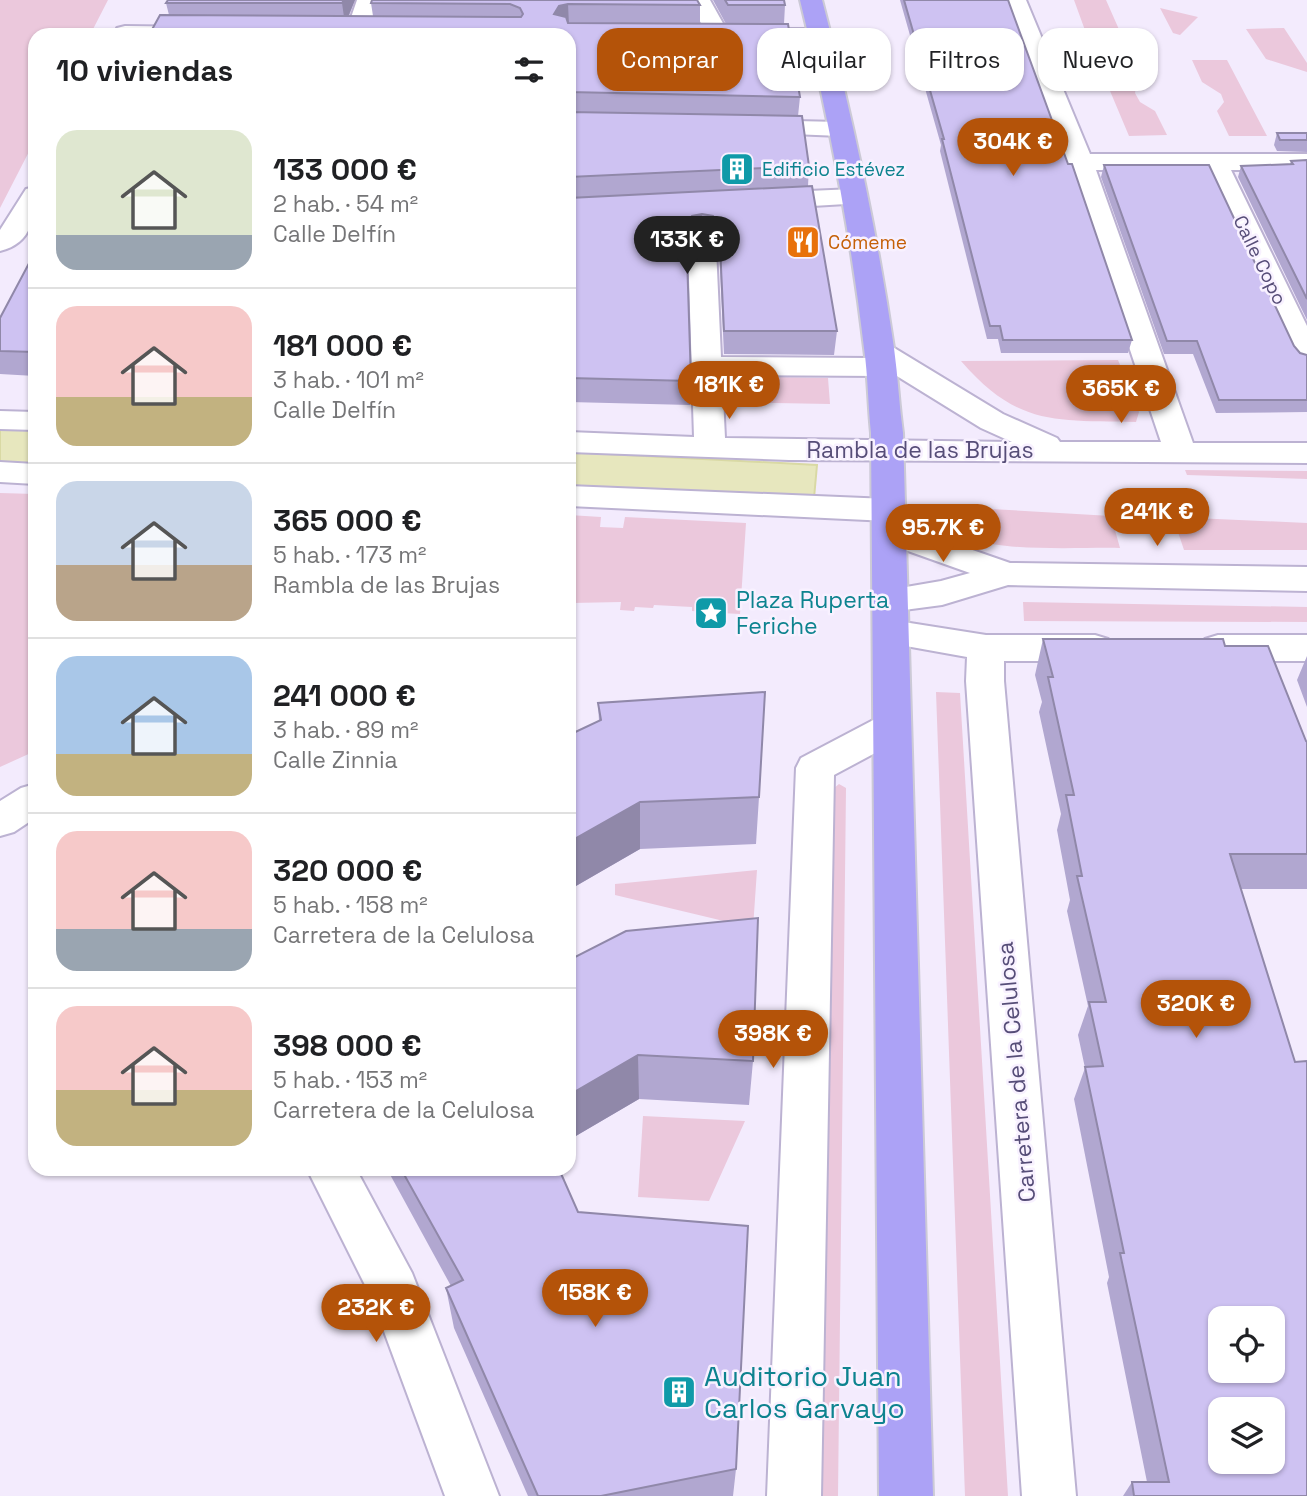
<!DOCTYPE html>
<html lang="es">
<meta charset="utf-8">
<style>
body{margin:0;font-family:"Space Grotesk",sans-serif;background:#f2f2f2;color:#202124;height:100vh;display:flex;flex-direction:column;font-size:26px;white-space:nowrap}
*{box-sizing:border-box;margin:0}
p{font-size:23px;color:#757577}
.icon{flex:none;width:38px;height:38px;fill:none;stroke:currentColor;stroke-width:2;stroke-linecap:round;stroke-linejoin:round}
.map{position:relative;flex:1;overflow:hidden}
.side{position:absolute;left:28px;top:28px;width:548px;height:1148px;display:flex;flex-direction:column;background:#fff;border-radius:21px;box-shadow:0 2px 5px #0004}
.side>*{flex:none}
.top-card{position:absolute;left:597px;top:28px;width:604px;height:63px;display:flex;gap:14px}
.fabs{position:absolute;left:1208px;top:1306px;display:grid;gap:14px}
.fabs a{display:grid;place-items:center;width:77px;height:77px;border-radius:14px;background:#fff;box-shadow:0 2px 5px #0004;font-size:35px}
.price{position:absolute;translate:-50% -60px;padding:0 16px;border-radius:24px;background:#b45309;color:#fff;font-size:23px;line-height:46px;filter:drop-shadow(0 2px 4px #0008)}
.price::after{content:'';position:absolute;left:50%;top:42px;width:21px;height:16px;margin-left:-10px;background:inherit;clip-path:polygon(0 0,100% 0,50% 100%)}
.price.current{background:#222;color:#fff}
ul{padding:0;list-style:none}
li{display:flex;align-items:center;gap:21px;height:175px;padding:0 28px}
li+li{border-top:2px solid #e0e0e0}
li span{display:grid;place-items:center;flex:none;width:196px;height:140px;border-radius:21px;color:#555}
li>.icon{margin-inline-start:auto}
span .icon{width:84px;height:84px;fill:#fffc;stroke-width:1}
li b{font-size:30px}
h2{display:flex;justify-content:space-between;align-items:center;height:84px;padding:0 28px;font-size:30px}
.tag{padding:0 24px;border-radius:21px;background:#fff;box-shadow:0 2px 5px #0004;font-size:24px;line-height:63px}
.tag.current{background:#b45309;color:#fff}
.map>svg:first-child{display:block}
.green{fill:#ebc8dc}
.water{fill:#e7e7be;stroke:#d9d9a4;stroke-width:2}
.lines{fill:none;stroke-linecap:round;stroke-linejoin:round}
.minor-casing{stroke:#bcb2d2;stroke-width:4}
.highway-casing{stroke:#cccad6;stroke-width:4}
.minor{fill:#fff;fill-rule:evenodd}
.highway{fill:#aca2f6;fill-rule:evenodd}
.wall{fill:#b1a7d0}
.shaded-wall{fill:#9088a9}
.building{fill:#cec2f2;stroke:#9088a9;stroke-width:2;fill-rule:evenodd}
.labels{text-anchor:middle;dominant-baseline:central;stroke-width:5;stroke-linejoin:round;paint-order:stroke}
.far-culture-label{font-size:19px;fill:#0d838f;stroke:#f8f1ff;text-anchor:start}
.far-food-label{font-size:19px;fill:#c56008;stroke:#f8f1ff;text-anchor:start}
.far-street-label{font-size:19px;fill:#564d78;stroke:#f8f1ff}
.street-label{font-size:23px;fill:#564d78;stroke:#f8f1ff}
.culture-label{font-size:23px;fill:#0d838f;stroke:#f8f1ff;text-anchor:start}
.near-culture-label{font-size:28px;fill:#0d838f;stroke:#f8f1ff;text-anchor:start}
</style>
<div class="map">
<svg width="1307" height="1496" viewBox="0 0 1307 1496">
<rect width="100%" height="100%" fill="#f3ebfd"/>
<path class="green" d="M0 0H108L90 35H35V140L0 208Z
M1074 0H1106L1125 43 1090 44Z
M1160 8 1198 17 1180 35 1173 33Z
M1284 28 1307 63V72L1266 59 1246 29Z
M1097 60H1132L1142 82 1136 87 1135 93 1140 102 1155 111 1167 135 1129 136Z
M1192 60H1227L1267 136H1229L1217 111 1224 102 1221 94 1202 82Z
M1118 360 1139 412 1136 422C1056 420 1018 427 961 361Z
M719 376 828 378 830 404 719 402Z
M1185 470 1307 471V479L1187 475Z
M0 493 35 494V747L33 752 0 767Z
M939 506 1111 516 1120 548C1084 547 1005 552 974 539 958 532 949 520 939 506Z
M569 515 601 517 600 527 623 528 625 517 746 523 740 614 721 613 720 618 705 617V612L692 611V607L654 605 653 608 635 607 634 611 620 610 621 602 572 603 574 593H569Z
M1173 517 1307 523V550H1184Z
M1023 602 1307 607V622L1024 621Z
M936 692 960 693 1008 1496H965Z
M839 784 846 788 838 1496H817L833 789Z
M757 870 753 928 615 895V884Z
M643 1116 745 1121 709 1201 638 1197Z"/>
<path class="water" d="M0 428 35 430V464L0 463Z
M569 452 817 465 814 498 569 486Z"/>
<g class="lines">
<g class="minor-casing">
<path id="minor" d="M357 0H379L367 35H345Z
M688 0H710L729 34 739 29H820L828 31 831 36 828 41 820 43H739L729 38 719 43 711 41Z
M1004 0H1026L1090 154H1307V170H1231L1307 326V366L1296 363 1292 357 1205 170H1096L1193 443H1307V463L789 460 569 452V432L694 437 688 248 692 242 702 240 712 242 716 248 721 357 869 358 865 352 869 346 880 343 891 346 1003 414 1057 438 1060 442H1161L1067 162ZM892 373 981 428 1012 442 725 438 722 375 881 376Z
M125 26 204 27 212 29 215 34 115 35 117 28Z
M751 120 840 122 849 124 852 129 849 134 840 136 742 132 739 127 742 122Z
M35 187C35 216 33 243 0 251V230L26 189Z
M854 189 863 191 867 197 863 203 762 209 753 207 749 201 753 195 762 193Z
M0 411 35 412V430L0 429Z
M0 462 35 464V484L0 482Z
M569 486 888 499 900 503 905 510 900 517 888 521 569 506Z
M889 521 1010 563 1307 567V591L1008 585 942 605 889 612 877 608 871 600 877 592 941 581 970 573 877 540 872 532 877 524Z
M891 620 986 635H1095L1108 639 1113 648 1108 657 1095 661H1004V681L1076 1496H1022L966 681 967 657 878 641 873 632 878 623Z
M1218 635H1307V661H1218L1205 657 1200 648 1205 639Z
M892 713 905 717 911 727 905 737 834 775 821 1496H767L796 768 801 758 879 717Z
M35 784V818L14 832 0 836V801L21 788Z
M307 1169H356L412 1273 499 1496H445L372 1299Z"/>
</g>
<g class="highway-casing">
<path id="highway" d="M800 0H822C852 115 877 231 894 348 898 377 899 405 903 433L933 1496H879L871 433C868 405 868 376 864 348 850 230 828 115 800 0Z"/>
</g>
<use href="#minor" class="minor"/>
<use href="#highway" class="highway"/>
</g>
<path class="wall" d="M355 0 349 16H373L371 3 700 5V24H726L713 0H784L785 5 784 24 800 97 798 116 809 166 808 186 837 331 834 355 724 354 719 248 713 239 701 237 691 239 686 247 691 381 690 405 569 402V35L169 15 166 3Z
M900 0H1008L1132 340 1128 353H1001L998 339H987L940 151 941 145Z
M1277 133H1307V152L1277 151 1274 145Z
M1307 160V320L1238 177 1241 166 1290 164 1291 161Z
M1104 165 1294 346 1300 353 1307 355V412L1216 413 1193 354H1164L1101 177Z
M35 252V376L0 374V351Z
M1043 639 1225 646 1307 742V889H1240L1307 1496H1123L1132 1482H1147L1107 1283 1109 1277 1074 1099 1085 1068 1078 1035 1088 1006 1067 911 1070 900 1057 830 1061 814 1039 712 1042 702 1035 675Z
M1307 656V707L1297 680Z
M598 703 759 797 756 844 640 849 569 890V735L599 721Z
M569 960 753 1061 749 1105 639 1099 569 1140Z
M387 1169H559L578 1212 736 1469 733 1496H528L454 1328 446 1288 451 1286Z"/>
<path class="shaded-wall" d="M344 0H355L345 24 342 3Z
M568 4 569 25 554 14 559 6Z
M702 214 701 237 691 239 685 248 686 225 692 216Z
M640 802V849L569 890V842Z
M638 1055 639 1099 569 1140V1095Z"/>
<path class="building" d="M168 0H344L342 3H166Z
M372 0H697L700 5 568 4 559 6 554 14 566 17 568 23 788 24 800 97 569 92V35H149L160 15 521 17 523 14 520 8 510 4 371 3Z
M725 0H784L785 5H728Z
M904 0H1008L1068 164H1072L1132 340H1003L1000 326H990L942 139H944Z
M569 112 802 116 809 166 569 177Z
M1277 133H1307V140H1280Z
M1307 160V299L1241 166 1293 164 1291 161Z
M1104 165H1209L1294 346 1300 353 1307 355V400H1219L1197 341H1167Z
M812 186 837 331H724L719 225 713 216 702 214 692 216 686 225 691 381 569 378V198Z
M35 252V352L0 351V318Z
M1043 639H1223L1225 646H1268L1306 741 1307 742V854H1230L1295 1062 1307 1061V1496H1134L1132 1482H1169L1120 1253H1124L1085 1067 1103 1066 1089 1002H1106L1077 876H1082L1066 795H1074L1048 677H1053ZM1220 1318H1272V1370H1220ZM1220 1409H1272V1461H1220Z
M765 692 759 797 640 802 569 842V735L601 720 598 703Z
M758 918 753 1061 638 1055 569 1095V960L626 931Z
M401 1169H559L578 1212 748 1226 736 1469 601 1496H538L446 1288 463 1280Z"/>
<defs>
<g id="building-square" transform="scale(1.75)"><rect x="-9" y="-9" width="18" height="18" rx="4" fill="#0f9aa8" stroke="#f8f1ff"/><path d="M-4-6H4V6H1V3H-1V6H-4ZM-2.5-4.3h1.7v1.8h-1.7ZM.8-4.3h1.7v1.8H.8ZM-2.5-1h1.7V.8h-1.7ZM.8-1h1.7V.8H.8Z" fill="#fff"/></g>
<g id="restaurant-square" transform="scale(1.75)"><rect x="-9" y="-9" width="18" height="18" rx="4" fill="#e8710a" stroke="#f8f1ff"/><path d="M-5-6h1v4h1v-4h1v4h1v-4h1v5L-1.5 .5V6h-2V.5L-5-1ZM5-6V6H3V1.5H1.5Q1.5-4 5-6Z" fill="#fff"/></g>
<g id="sight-square" transform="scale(1.75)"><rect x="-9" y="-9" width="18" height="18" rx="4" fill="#0f9aa8" stroke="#f8f1ff"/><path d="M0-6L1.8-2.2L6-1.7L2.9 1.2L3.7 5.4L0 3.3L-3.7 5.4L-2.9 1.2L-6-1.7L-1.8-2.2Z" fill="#fff"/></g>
</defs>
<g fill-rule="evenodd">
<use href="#building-square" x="737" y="169"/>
<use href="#restaurant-square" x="803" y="242"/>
<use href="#sight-square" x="711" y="613"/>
<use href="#building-square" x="679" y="1392"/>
</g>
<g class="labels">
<g class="far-culture-label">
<text x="762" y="169">Edificio Estévez</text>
</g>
<g class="far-food-label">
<text x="828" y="242">Cómeme</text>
</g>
<g class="far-street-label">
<text transform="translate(1260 260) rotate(64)">Calle Copo</text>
</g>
<g class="street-label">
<text x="920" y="450">Rambla de las Brujas</text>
<text transform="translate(1016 1072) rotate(-95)">Carretera de la Celulosa</text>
</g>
<g class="culture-label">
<text x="736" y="600">Plaza Ruperta<tspan x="736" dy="26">Feriche</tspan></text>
</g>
<g class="near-culture-label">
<text x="704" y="1376">Auditorio Juan<tspan x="704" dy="32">Carlos Garvayo</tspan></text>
</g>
</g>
</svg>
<div class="fabs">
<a><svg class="icon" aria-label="locate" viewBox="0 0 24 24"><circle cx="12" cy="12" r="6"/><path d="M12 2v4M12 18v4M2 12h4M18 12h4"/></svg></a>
<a><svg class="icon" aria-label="layers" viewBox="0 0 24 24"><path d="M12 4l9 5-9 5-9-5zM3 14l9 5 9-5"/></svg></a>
</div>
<b class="price" style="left:1013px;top:178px">304K €</b>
<b class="price current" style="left:687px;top:276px">133K €</b>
<b class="price" style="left:729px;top:421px">181K €</b>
<b class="price" style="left:1121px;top:425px">365K €</b>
<b class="price" style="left:1157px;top:548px">241K €</b>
<b class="price" style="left:943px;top:564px">95.7K €</b>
<b class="price" style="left:1196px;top:1040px">320K €</b>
<b class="price" style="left:773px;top:1070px">398K €</b>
<b class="price" style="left:595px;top:1329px">158K €</b>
<b class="price" style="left:376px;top:1344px">232K €</b>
<div class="top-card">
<a class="tag current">Comprar</a>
<a class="tag">Alquilar</a>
<a class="tag">Filtros</a>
<a class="tag">Nuevo</a>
</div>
<section class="side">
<h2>10 viviendas<svg class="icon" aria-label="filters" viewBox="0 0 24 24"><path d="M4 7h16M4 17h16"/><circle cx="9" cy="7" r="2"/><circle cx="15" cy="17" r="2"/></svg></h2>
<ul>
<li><span style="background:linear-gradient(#dfe7d0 75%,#9aa5b1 0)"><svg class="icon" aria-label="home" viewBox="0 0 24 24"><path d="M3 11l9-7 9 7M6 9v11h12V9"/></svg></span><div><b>133 000 €</b><p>2 hab. · 54 m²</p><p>Calle Delfín</p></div></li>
<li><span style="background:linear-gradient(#f6c9c9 65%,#c2b280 0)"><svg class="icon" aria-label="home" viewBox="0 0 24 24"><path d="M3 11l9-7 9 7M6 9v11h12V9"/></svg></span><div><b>181 000 €</b><p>3 hab. · 101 m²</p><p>Calle Delfín</p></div></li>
<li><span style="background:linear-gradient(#c9d6e8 60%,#b9a48a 0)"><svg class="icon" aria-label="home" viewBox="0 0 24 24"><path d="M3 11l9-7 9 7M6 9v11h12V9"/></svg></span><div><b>365 000 €</b><p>5 hab. · 173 m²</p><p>Rambla de las Brujas</p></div></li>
<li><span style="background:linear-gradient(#a9c7e8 70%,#c2b280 0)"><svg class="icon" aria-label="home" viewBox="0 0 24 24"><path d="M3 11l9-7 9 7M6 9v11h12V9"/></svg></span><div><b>241 000 €</b><p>3 hab. · 89 m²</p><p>Calle Zinnia</p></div></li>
<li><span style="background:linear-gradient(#f6c9c9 70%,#9aa5b1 0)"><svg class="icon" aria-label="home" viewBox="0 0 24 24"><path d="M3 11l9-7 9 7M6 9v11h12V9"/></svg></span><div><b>320 000 €</b><p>5 hab. · 158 m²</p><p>Carretera de la Celulosa</p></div></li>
<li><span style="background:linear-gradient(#f6c9c9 60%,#c2b280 0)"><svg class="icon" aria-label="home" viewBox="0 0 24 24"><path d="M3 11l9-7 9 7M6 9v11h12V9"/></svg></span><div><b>398 000 €</b><p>5 hab. · 153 m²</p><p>Carretera de la Celulosa</p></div></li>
</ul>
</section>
</div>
